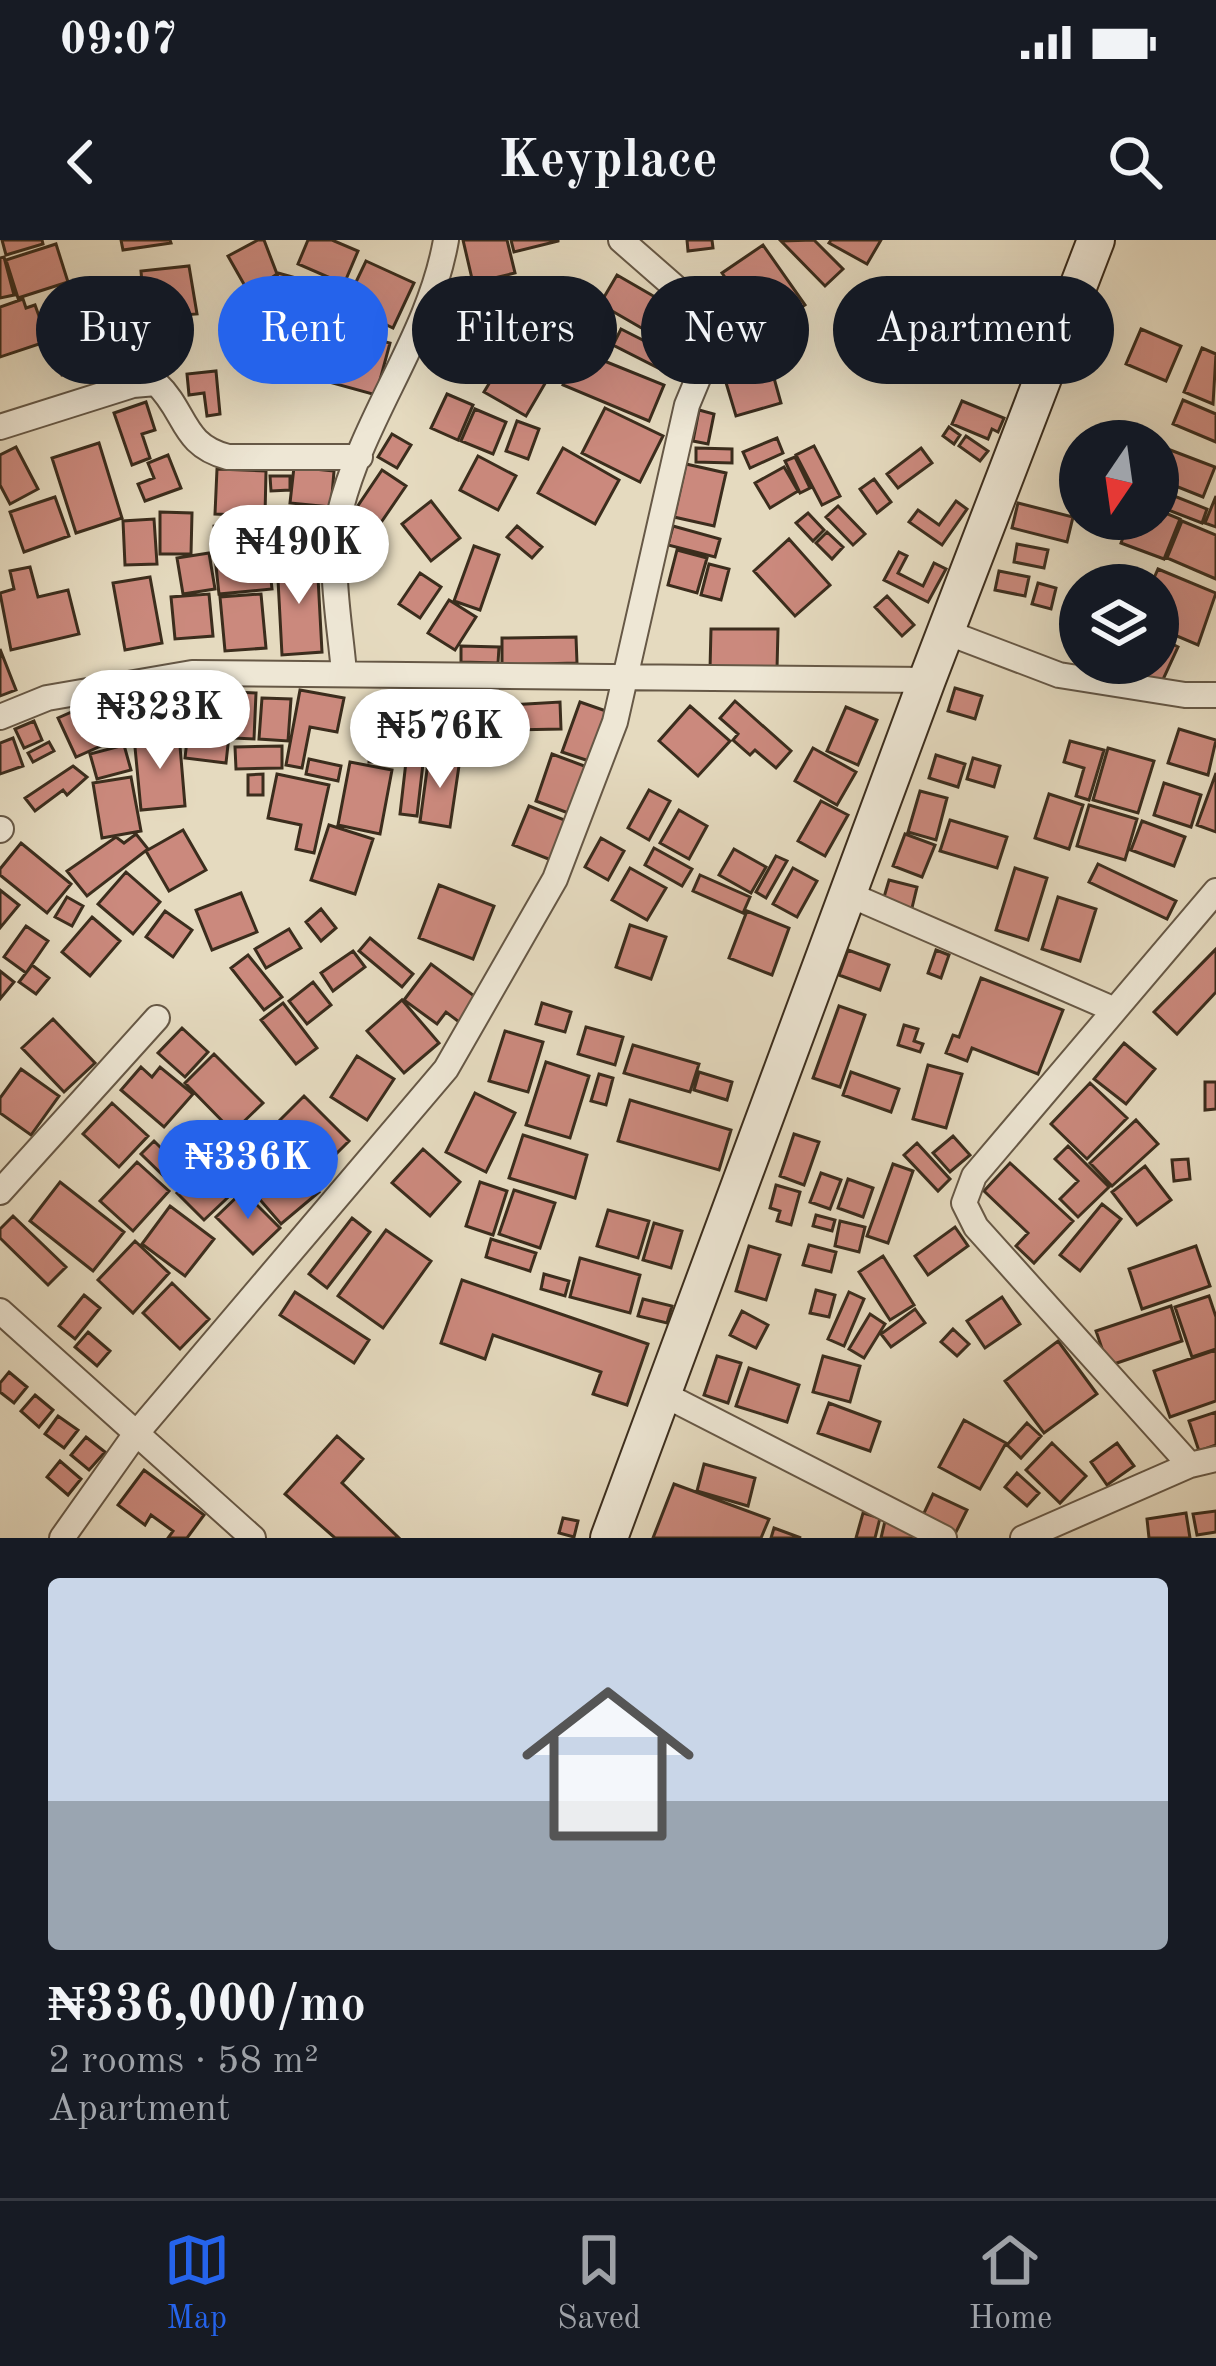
<!DOCTYPE html>
<meta charset="utf-8">
<style>
body{margin:0;font-family:"Old Standard TT",serif;background:#242831;color:#f1f3f6;height:100vh;display:flex;flex-direction:column;font-size:45px;white-space:nowrap}
*{box-sizing:border-box;margin:0}
p{font-size:39px;color:#9ea1a6}
.icon{flex:none;width:66px;height:66px;fill:none;stroke:currentColor;stroke-width:2;stroke-linecap:round;stroke-linejoin:round}
.map{position:relative;height:1298px;overflow:hidden}
.details{display:flex;flex-direction:column;background:#171b24;flex:1}
.details>*{flex:none}
.guide{position:absolute;left:36px;top:36px;width:1146px;height:108px;display:flex;gap:24px}
.needle{width:78px;rotate:193deg}
.buttons{position:absolute;left:1059px;top:180px;display:grid;gap:24px}
.buttons a{display:grid;place-items:center;width:120px;height:120px;border-radius:50%;background:#171b24;box-shadow:0 12px 48px #0002;font-size:60px}
.price{position:absolute;translate:-50% -102px;padding:0 27px;border-radius:42px;background:#fff;color:#222;font-size:39px;line-height:78px;filter:drop-shadow(0 3px 6px #0008)}
.price::after{content:'';position:absolute;left:50%;top:72px;width:36px;height:27px;margin-left:-18px;background:inherit;clip-path:polygon(0 0,100% 0,50% 100%)}
.price.current{background:#2563eb;color:#fff}
ul{padding:0;list-style:none}
li{display:grid;align-content:center;gap:24px;height:636px;padding:0 48px}
li span{display:grid;place-items:center;height:372px;border-radius:12px;color:#555}
li>.icon{margin-inline-start:auto}
span .icon{width:216px;height:216px;fill:#fffc;stroke-width:1}
li b{font-size:51px}
.pill{padding:0 42px;border-radius:54px;background:#171b24;box-shadow:0 12px 48px #0002;font-size:42px;line-height:108px}
.pill.current{background:#2563eb;color:#fff}
.status{display:flex;justify-content:space-between;align-items:center;height:84px;padding:0 60px;background:#171b24;direction:ltr}
.status svg{height:33px;fill:currentColor}
header{display:flex;justify-content:space-between;align-items:center;height:156px;padding:0 48px;background:#171b24;font-size:54px;font-weight:800}
.dock{display:flex;justify-content:space-around;align-items:center;height:168px;border-top:3px solid #363941;background:#171b24;font-size:33px;color:#9ea1a6}
.dock a{display:grid;justify-items:center;gap:6px}
.dock .current{color:#2563eb}
.map>svg:first-child{display:block}
.building{fill:#cb897d;stroke:#3b2d1d;stroke-width:3}
.lines{fill:none;stroke-linecap:round;stroke-linejoin:round}
.street-casing{stroke:#665846;stroke-width:28}
.secondary-casing{stroke:#3b2d1d;stroke-width:40}
.street{stroke:#eee7d5;stroke-width:24}
.secondary{stroke:#eee7d5;stroke-width:36}
</style>
<div class="status"><b>09:07</b><svg viewBox="0 0 49 12"><path d="M0 12V9h3v3zM5 12V6h3v6zM10 12V3h3v9zM15 12V0h3v12zM26 1h20v11H26zM47 4h2v5h-2z"/></svg></div>
<header><svg class="icon" aria-label="back" viewBox="0 0 24 24"><path d="M15 5l-7 7 7 7"/></svg>Keyplace<svg class="icon" aria-label="search" viewBox="0 0 24 24"><circle cx="10" cy="10" r="6"/><path d="M15 15l6 6"/></svg></header>
<div class="map">
<svg width="1216" height="1298" viewBox="0 0 1216 1298">
<rect width="100%" height="100%" fill="#e5dabf"/>
<filter id="stains"><feTurbulence type="fractalNoise" baseFrequency=".00167" numOctaves="4"/><feColorMatrix values="0 0 0 0 .2 0 0 0 0 .09 0 0 0 0 .02 0 0 0 .5 -.17"/></filter>
<radialGradient id="worn" r=".72"><stop offset=".6" stop-color="#630" stop-opacity="0"/><stop offset="1" stop-color="#630" stop-opacity=".3"/></radialGradient>
<path class="building" d="M2 0H42L43 4 6 15Z
M121 0H170L171 3 123 10Z
M258 0H264L277 34 249 53 228 16Z
M308 0H332L358 11 344 44 298 24Z
M463 0H507L515 33 473 43Z
M511 0H558V1L514 12Z
M687 0H712L713 8 688 11Z
M814 0 843 29 825 46 781 1Z
M831 0H881L867 24 829 3Z
M56 4 68 42 18 58 6 20Z
M763 5 805 65 756 99 733 66 741 60 722 33Z
M4 17 14 55 0 58V18Z
M366 21 414 43 393 88 345 65Z
M189 26 197 74 145 78 141 31Z
M278 33 336 49 327 80 270 65Z
M617 35 700 83 683 112 600 64Z
M530 47 581 71 565 106 514 82Z
M23 59 26 68 35 65 48 101 0 117V67Z
M137 63 147 114 113 120 103 69Z
M264 64 295 76 286 99 268 92 259 115 229 104 240 75 257 81Z
M89 75 102 125 62 135 48 86Z
M331 88 390 103 376 155 318 139Z
M621 89 680 119 672 135 613 105Z
M1141 89 1181 106 1166 141 1126 124Z
M174 95 179 115 160 120 156 100Z
M513 104 554 128 526 176 484 152Z
M1202 108 1216 114 1213 164 1184 152Z
M577 110 664 145 649 181 563 145Z
M767 113 781 163 736 176 721 126Z
M216 131 220 174 207 176 204 153 189 155 187 134Z
M447 154 473 165 458 200 431 188Z
M1183 160 1216 174V202L1173 184Z
M962 161 1004 178 998 192 992 189 988 199 952 184Z
M146 162 155 190 142 194 150 218 132 225 114 173Z
M605 168 663 196 640 242 582 213Z
M475 169 506 182 493 214 461 201Z
M699 170 714 174 708 204 693 201Z
M517 181 539 189 528 219 506 211Z
M949 187 960 195 954 204 943 196Z
M392 194 411 205 397 228 378 217Z
M966 196 988 211 980 221 959 206Z
M777 198 783 213 750 228 743 212Z
M99 203 122 278 76 293 52 218Z
M814 206 840 256 822 265 796 215Z
M16 207 38 249 10 264 0 245V215Z
M563 208 619 240 595 284 538 253Z
M696 208 732 209V223L696 222Z
M921 208 932 223 898 248 887 234Z
M1165 208 1215 227 1203 257 1158 239Z
M168 215 181 248 145 261 138 244 154 238 148 223Z
M478 216 516 236 498 270 460 250Z
M795 217 810 248 800 253 785 221Z
M686 224 726 233 714 286 674 277Z
M294 227 334 231 331 267 290 263Z
M784 227 798 251 770 268 755 243Z
M217 229 266 231 265 276 215 274Z
M382 230 406 246 367 303 351 292 361 278 353 273Z
M270 236H290V250L271 251Z
M874 239 891 262 877 273 860 249Z
M1159 250 1207 269 1202 283 1158 266Z
M1216 256V287L1205 283Z
M55 257 69 296 24 312 10 272Z
M431 261 460 298 431 321 402 284Z
M956 261 967 269 942 305 909 282 918 270 939 285Z
M1018 263 1073 277 1067 302 1012 288Z
M838 266 865 294 853 305 826 277Z
M1158 270 1180 279 1164 319 1121 303 1130 279H1158Z
M160 272 192 273 191 314H160Z
M808 273 824 290 813 301 796 283Z
M154 279 157 324 125 325 123 281Z
M1182 281 1216 295V339L1167 318Z
M251 282 255 310 216 314 214 286Z
M267 283 326 290 323 315 264 309Z
M517 286 542 307 532 318 507 297Z
M673 286 720 299 715 317 668 305Z
M827 292 843 307 832 319 816 303Z
M789 299 830 345 795 376 754 331Z
M1017 304 1048 310 1044 328 1014 322Z
M474 306 499 315 480 370 454 361Z
M677 310 707 318 697 353 668 345Z
M268 312 272 349 219 354 215 317Z
M899 312 907 316 898 333 923 346 934 323 946 329 928 362 884 340Z
M209 313 215 349 183 354 177 318Z
M317 319 322 412 282 415 277 321Z
M709 324 729 329 721 360 701 355Z
M30 327 38 357 68 350 79 394 11 410 0 353 14 349 10 331Z
M1158 329 1216 353 1198 405 1158 388V345H1151Z
M999 331 1029 337 1025 356 995 350Z
M420 333 441 347 420 378 399 364Z
M150 337 162 403 125 410 113 343Z
M1038 343 1056 348 1051 369 1032 364Z
M209 354 213 396 175 399 171 357Z
M261 354 266 408 225 411 220 357Z
M887 356 914 385 902 396 875 367Z
M449 360 476 377 455 410 428 393Z
M711 389H778L777 429H710Z
M576 397 577 423 502 425V398Z
M1158 397 1178 407 1160 446 1112 423H1158Z
M461 406 499 407 498 423 461 422Z
M0 409 16 450 0 456Z
M955 448 982 456 975 479 948 471Z
M300 450 344 458 337 492 310 487 302 528 286 525Z
M235 452 256 453 254 499 234 498Z
M262 458 291 459 288 501 259 499Z
M370 461 403 462 402 522H369Z
M735 461 791 511 776 528 755 510 750 515 733 500 738 494 720 478Z
M560 462 561 489 511 490 510 465Z
M580 462 606 471 589 521 562 512Z
M454 463V507H405V464Z
M690 466 730 501 698 536 659 501Z
M83 467 93 488 133 470 141 488 76 517 58 478Z
M846 467 877 480 858 525 827 511Z
M190 473 231 477 226 523 185 518Z
M34 481 42 500 24 508 15 489Z
M1179 489 1216 500 1208 535 1168 523Z
M179 494 185 566 141 570 134 497Z
M13 498 23 526 0 534V503Z
M1070 501 1104 510 1089 560 1076 556 1084 528 1064 522Z
M49 502 54 511 33 522 28 513Z
M124 505 131 530 97 539 90 514Z
M282 506V528L236 529 235 507Z
M813 508 856 532 837 565 795 541Z
M1108 508 1154 521 1138 573 1093 560Z
M407 513 424 515 417 576 400 574Z
M552 514 587 527 571 574 536 561Z
M429 515 460 519 450 587 420 582Z
M936 515 965 524 958 547 929 538Z
M973 518 1000 526 994 547 967 539Z
M309 519 341 526 338 541 306 534Z
M350 522 392 530 380 594 338 585Z
M73 526 87 537 67 555 63 550 35 571 25 558Z
M1216 533V592L1197 585Z
M263 534V555H248V535Z
M277 534 329 545 314 613 296 609 301 585 268 578Z
M131 537 141 591 102 598 93 543Z
M1164 543 1201 555 1191 587 1154 575Z
M649 550 670 561 649 600 628 588Z
M920 551 947 558 936 600 908 592Z
M1049 554 1083 565 1069 609 1035 598Z
M821 561 848 575 825 616 798 601Z
M1089 565 1137 579 1125 620 1077 606Z
M529 566 567 581 551 620 513 605Z
M679 570 707 586 689 619 660 603Z
M950 580 1007 597 997 628 940 611Z
M1142 581 1185 597 1174 626 1131 610Z
M329 585 373 599 355 654 311 640Z
M183 590 206 630 169 651 146 611Z
M136 594 148 609 87 656 67 631 116 597 124 603Z
M905 594 935 605 922 637 893 626Z
M601 598 624 611 608 640 585 627Z
M21 603 71 644 47 673 0 635V629Z
M654 608 692 629 682 646 645 625Z
M734 609 766 627 751 653 719 635Z
M776 616 787 621 766 658 756 652Z
M1098 624 1176 661 1167 679 1089 642Z
M630 628 666 648 647 680 612 660Z
M793 628 817 641 797 677 773 664Z
M1015 628 1047 638 1028 700 996 690Z
M126 632 160 662 133 694 98 664Z
M700 635 750 657 743 673 693 651Z
M889 640 917 647 911 672 882 664Z
M439 645 494 666 473 719 419 698Z
M0 650 19 665 0 688Z
M241 653 257 692 212 710 196 670Z
M67 657 83 666 72 686 55 677Z
M1058 657 1096 669 1080 721 1042 709Z
M321 669 336 688 321 701 306 682Z
M165 671 192 690 173 717 146 697Z
M747 671 789 688 772 735 729 718Z
M92 677 120 701 90 736 62 712Z
M630 685 666 697 651 739 616 727Z
M26 686 48 701 26 733 4 717Z
M289 689 301 708 266 728 255 709Z
M370 698 413 734 402 747 359 711Z
M1216 709V752L1177 794 1154 772Z
M848 710 889 725 880 750 839 735Z
M936 710 949 715 941 738 928 733Z
M353 711 365 727 333 751 321 733Z
M248 715 282 757 264 770 231 728Z
M431 724 481 761 463 785 446 772 437 784 404 760Z
M32 725 49 738 36 754 19 742Z
M0 731 14 742 0 759Z
M981 738 1063 770 1038 834 972 808 967 821 946 813 953 795 959 797Z
M313 742 331 765 307 784 289 761Z
M402 760 439 803 404 833 367 791Z
M283 763 317 808 296 824 261 780Z
M542 763 571 772 565 792 536 784Z
M839 766 865 775 840 847 813 838Z
M53 779 95 823 64 852 22 808Z
M904 785 918 789 914 801 923 804 920 812 898 805Z
M586 787 623 797 615 825 578 814Z
M182 788 208 812 185 837 158 813Z
M505 791 543 802 528 852 489 841Z
M1124 803 1155 829 1126 864 1094 839Z
M633 805 699 824 690 852 624 833Z
M214 814 263 863 233 892 185 843Z
M357 816 394 839 367 880 331 857Z
M546 822 589 836 570 898 526 885Z
M928 825 962 834 946 888 913 879Z
M141 827 152 837 160 827 193 854 164 887 121 850Z
M21 829 59 856 31 895 0 873V858Z
M699 832 732 842 727 860 694 850Z
M851 832 899 849 891 872 843 855Z
M599 834 613 838 606 865 591 861Z
M1205 842H1216V869L1205 870Z
M1090 843 1127 878 1087 919 1051 884Z
M475 853 515 873 486 932 446 912Z
M304 856 349 901 316 934 271 889Z
M630 860 731 890 719 930 618 901Z
M112 863 148 896 119 927 83 894Z
M1136 880 1158 904 1112 946 1090 923Z
M262 885 319 952 281 984 223 917Z
M794 894 819 902 804 945 780 936Z
M523 895 587 915 575 958 509 938Z
M953 896 970 915 950 932 933 913Z
M154 901 187 934 175 947 141 914Z
M917 903 950 939 938 951 904 915Z
M1068 906 1109 947 1078 977 1060 959 1078 941 1055 919Z
M423 909 460 942 430 976 392 943Z
M214 917 241 945 204 980 177 953Z
M1188 919 1190 939 1174 941 1172 920Z
M137 922 169 951 133 991 100 961Z
M1010 923 1073 981 1034 1023 1016 1006 1028 993 984 951Z
M893 924 913 931 888 1003 867 996Z
M1145 926 1171 960 1137 985 1112 952Z
M821 933 841 940 830 969 810 962Z
M848 939 873 948 863 977 838 968Z
M60 942 124 992 93 1031 30 981Z
M480 942 507 951 493 995 466 986Z
M776 945 800 952 791 985 777 981 780 971 770 968Z
M514 950 555 963 540 1008 499 994Z
M243 951 280 988 253 1014 216 977Z
M1102 964 1121 979 1080 1031 1060 1015Z
M170 966 214 999 185 1036 142 1004Z
M608 970 649 981 638 1018 597 1006Z
M816 975 835 980 832 991 813 986Z
M13 976 66 1027 48 1045 0 998V989Z
M352 978 370 992 327 1048 309 1034Z
M840 981 865 987 859 1012 835 1006Z
M654 983 682 991 671 1028 643 1020Z
M955 987 968 1006 928 1035 915 1016Z
M386 990 431 1021 383 1088 338 1056Z
M491 999 536 1013 530 1031 486 1017Z
M135 1001 169 1033 133 1073 98 1040Z
M809 1005 836 1012 831 1032 803 1025Z
M749 1006 780 1015 766 1060 736 1051Z
M1196 1006 1210 1046 1142 1069 1129 1029Z
M883 1016 914 1065 890 1080 859 1032Z
M580 1018 640 1035 630 1073 570 1057Z
M544 1034 569 1041 565 1056 541 1049Z
M462 1040 648 1104 627 1165 593 1154 601 1132 493 1095 485 1119 441 1103Z
M172 1043 209 1079 180 1109 143 1073Z
M816 1050 835 1055 829 1077 810 1073Z
M295 1052 369 1100 354 1123 280 1075Z
M849 1052 864 1059 844 1106 828 1099Z
M84 1055 100 1068 75 1099 59 1086Z
M1209 1056 1216 1077V1109L1192 1117 1175 1067Z
M1002 1057 1020 1084 985 1108 967 1081Z
M643 1059 672 1066 667 1083 638 1076Z
M1171 1066 1182 1101 1108 1126 1096 1091Z
M915 1069 925 1083 891 1107 881 1094Z
M742 1071 768 1085 756 1108 730 1095Z
M870 1074 885 1084 864 1118 849 1109Z
M953 1089 969 1104 957 1116 941 1102Z
M88 1092 110 1111 97 1126 75 1107Z
M1058 1101 1097 1154 1044 1193 1005 1141Z
M1216 1110V1161L1170 1177 1154 1131Z
M717 1116 741 1123 728 1163 704 1155Z
M823 1116 860 1126 850 1162 813 1152Z
M749 1128 799 1145 787 1182 736 1166Z
M9 1132 27 1147 14 1163 0 1152V1143Z
M35 1155 53 1170 39 1187 21 1171Z
M829 1163 880 1182 870 1211 818 1193Z
M1216 1172V1205L1199 1211 1189 1181Z
M58 1176 78 1190 64 1208 45 1194Z
M964 1180 1006 1203 980 1249 939 1227Z
M1027 1183 1041 1196 1021 1218 1007 1205Z
M337 1196 363 1219 342 1243 399 1298H335L285 1254Z
M86 1197 105 1212 89 1230 71 1215Z
M1052 1203 1086 1236 1060 1263 1026 1230Z
M1117 1203 1134 1226 1107 1245 1091 1222Z
M60 1221 81 1239 68 1255 47 1237Z
M704 1224 755 1238 748 1266 697 1251Z
M144 1230 204 1275 187 1298H168L173 1291 151 1275 145 1285 118 1265Z
M1017 1233 1039 1253 1027 1266 1005 1247Z
M674 1244 769 1279 761 1298H653Z
M933 1254 967 1270 956 1292 923 1275Z
M1216 1271V1292L1197 1295 1193 1274Z
M863 1273 880 1278 875 1298H856Z
M1186 1273 1190 1298H1149L1147 1279Z
M563 1278 578 1281 574 1297 559 1293Z
M885 1281 925 1291 923 1298H881Z
M774 1288 801 1298H771Z"/>
<g class="lines">
<g class="street-casing">
<path id="street" d="M0 187 133 145 156 143C187 172 181 205 228 217H360
M946 392 1059 435 1185 455H1216
M344 433C340 383 328 326 339 276 361 179 429 98 446 0
M0 477 47 458 192 433 927 440
M0 590 1 589
M848 654 1115 770
M0 952 157 778
M0 1071 253 1298
M663 1154 944 1298
M1190 1225 976 987 964 963 974 936 1216 651
M62 1298 135 1195 446 829 555 639 615 482 687 165 709 112 713 87 701 70 621 0
M1023 1298 1190 1225 1216 1219"/>
</g>
<g class="secondary-casing">
<path id="secondary" d="M609 1298 927 440 1096 0"/>
</g>
<use href="#street" class="street"/>
<use href="#secondary" class="secondary"/>
</g>
<rect width="100%" height="100%" filter="url(#stains)"/>
<rect width="100%" height="100%" fill="url(#worn)"/>
</svg>
<div class="buttons">
<a><svg class="needle" viewBox="-14 -14 28 28"><path d="M0-13l5 13h-10z" fill="#e53935"/><path d="M0 13l5-13h-10z" fill="#9ea1a6"/></svg></a>
<a><svg class="icon" aria-label="layers" viewBox="0 0 24 24"><path d="M12 4l9 5-9 5-9-5zM3 14l9 5 9-5"/></svg></a>
</div>
<b class="price" style="left:299px;top:367px">₦490K</b>
<b class="price" style="left:160px;top:532px">₦323K</b>
<b class="price" style="left:440px;top:551px">₦576K</b>
<b class="price current" style="left:248px;top:982px">₦336K</b>
<div class="guide">
<a class="pill">Buy</a>
<a class="pill current">Rent</a>
<a class="pill">Filters</a>
<a class="pill">New</a>
<a class="pill">Apartment</a>
</div>
</div>
<section class="details">
<ul>
<li><span style="background:linear-gradient(#c9d6e8 60%,#9aa5b1 0)"><svg class="icon" aria-label="home" viewBox="0 0 24 24"><path d="M3 11l9-7 9 7M6 9v11h12V9"/></svg></span><div><b>₦336,000/mo</b><p>2 rooms · 58 m²</p><p>Apartment</p></div></li>
</ul>
</section>
<nav class="dock">
<a class="current"><svg class="icon" aria-label="map" viewBox="0 0 24 24"><path d="M3 6l6-2 6 2 6-2v14l-6 2-6-2-6 2zM9 4v14M15 6v14"/></svg>Map</a>
<a><svg class="icon" aria-label="saved" viewBox="0 0 24 24"><path d="M7 4h10v16l-5-4-5 4z"/></svg>Saved</a>
<a><svg class="icon" aria-label="home" viewBox="0 0 24 24"><path d="M3 11l9-7 9 7M6 9v11h12V9"/></svg>Home</a>
</nav>
